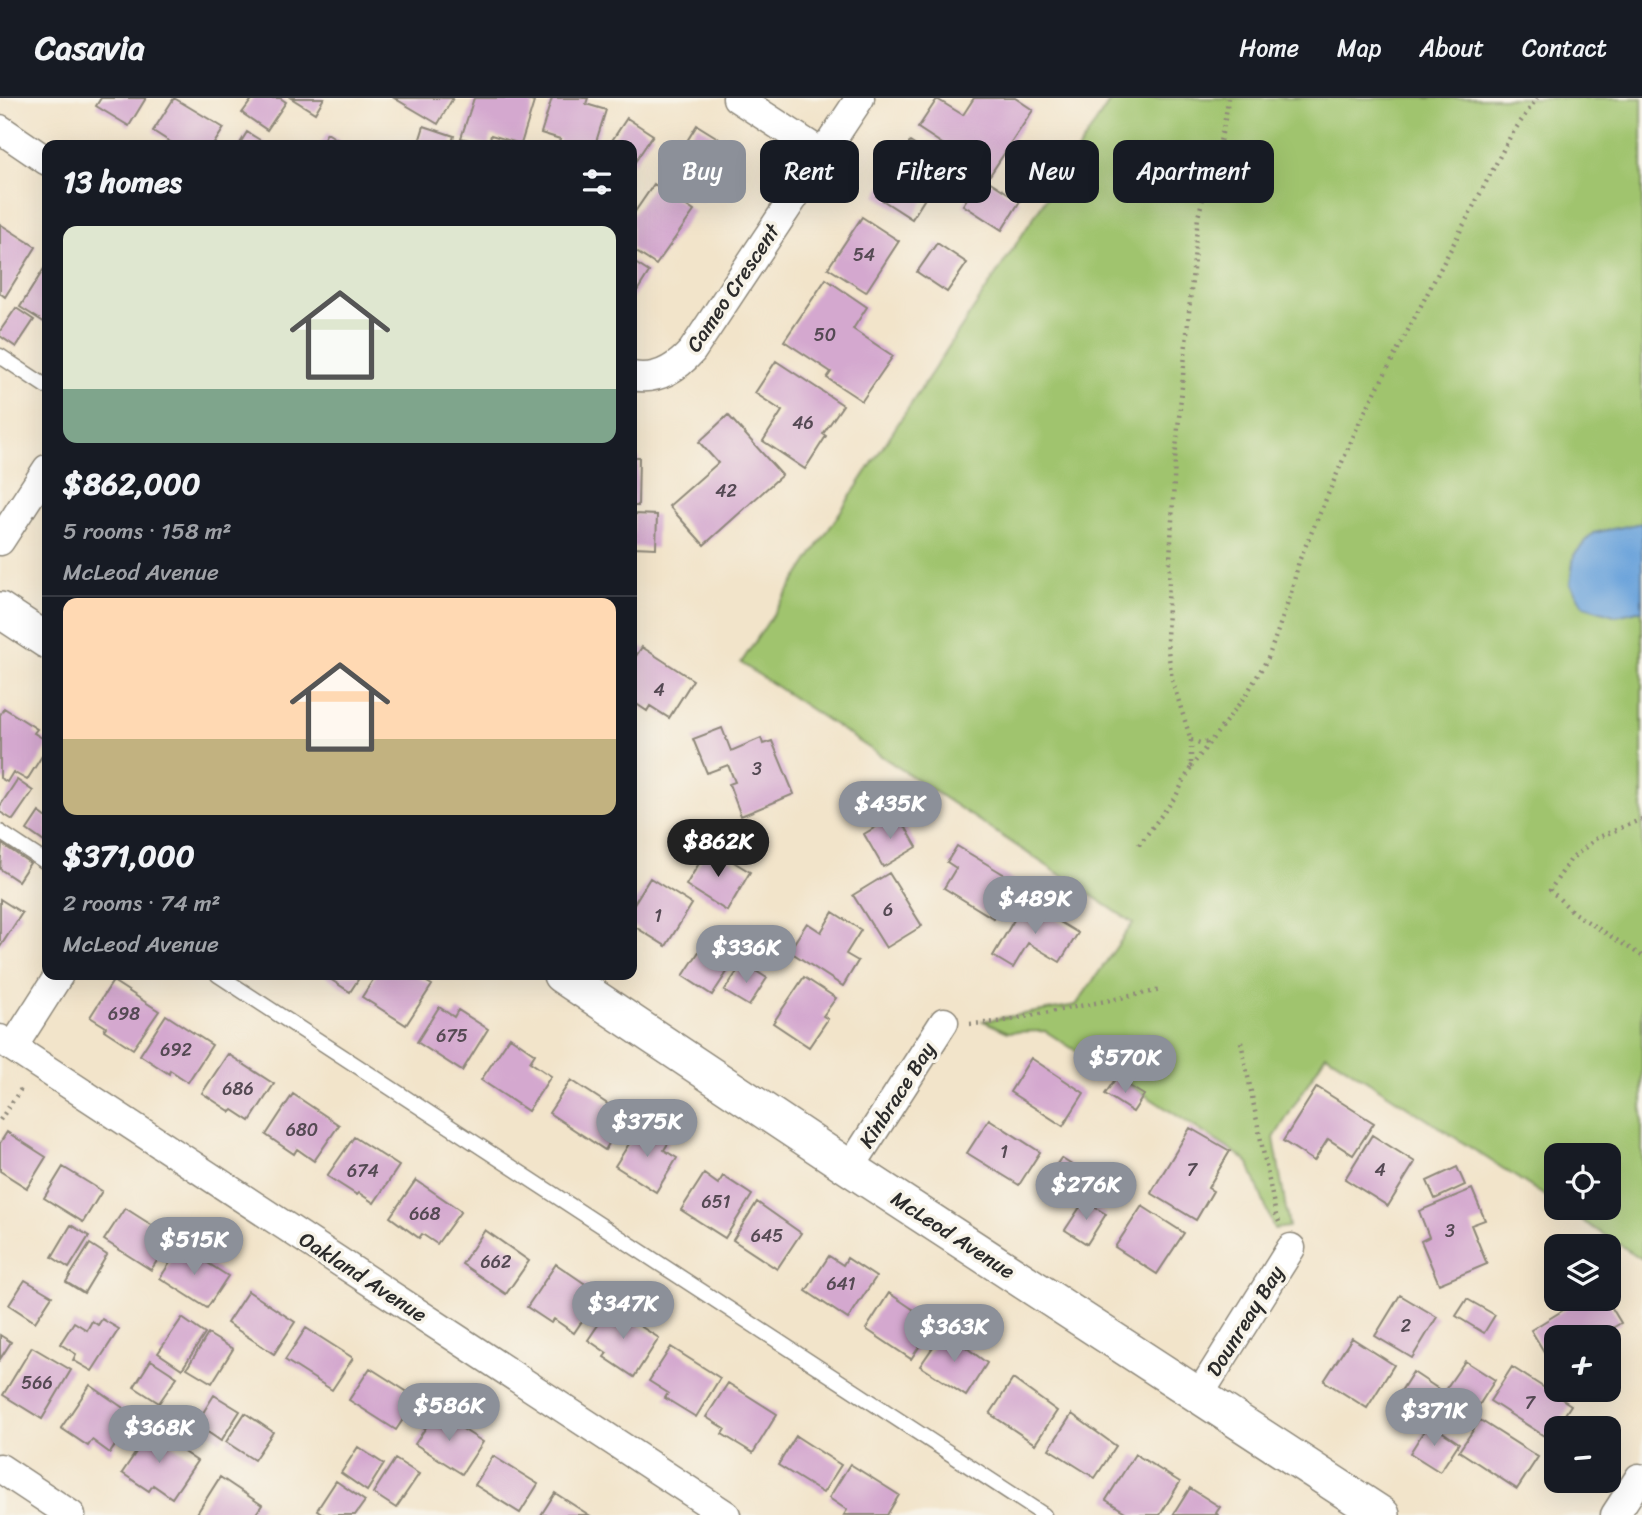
<!DOCTYPE html>
<meta charset="utf-8">
<style>
body{margin:0;font-family:Sriracha,sans-serif;background:#242831;color:#f1f3f6;height:100vh;display:flex;flex-direction:column;font-size:26px;white-space:nowrap}
*{box-sizing:border-box;margin:0}
p{font-size:23px;color:#9ea1a6}
.icon{flex:none;width:38px;height:38px;fill:none;stroke:currentColor;stroke-width:2;stroke-linecap:round;stroke-linejoin:round}
.map{position:relative;flex:1;overflow:hidden}
.sheet{position:absolute;left:42px;top:42px;width:595px;height:840px;display:flex;flex-direction:column;background:#171b24;border-radius:14px;box-shadow:0 7px 28px #0002}
.sheet>*{flex:none}
.guide{position:absolute;left:658px;top:42px;width:665px;height:63px;display:flex;gap:14px}
.controls{position:absolute;left:1544px;top:1045px;display:grid;gap:14px}
.controls a{display:grid;place-items:center;width:77px;height:77px;border-radius:14px;background:#171b24;box-shadow:0 7px 28px #0002;font-size:35px}
.price{position:absolute;translate:-50% -60px;padding:0 16px;border-radius:24px;background:#8c9099;color:#fff;font-size:23px;line-height:46px;filter:drop-shadow(0 2px 4px #0008)}
.price::after{content:'';position:absolute;left:50%;top:42px;width:21px;height:16px;margin-left:-10px;background:inherit;clip-path:polygon(0 0,100% 0,50% 100%)}
.price.on{background:#222;color:#fff}
ul{padding:0;list-style:none}
li{display:grid;align-content:center;gap:14px;height:371px;padding:0 21px}
li+li{border-top:2px solid #363941}
li span{display:grid;place-items:center;height:217px;border-radius:14px;color:#555}
li>.icon{margin-inline-start:auto}
span .icon{width:126px;height:126px;fill:#fffc;stroke-width:1}
li b{font-size:30px}
h2{display:flex;justify-content:space-between;align-items:center;height:84px;padding:0 21px;font-size:30px}
.pill{padding:0 24px;border-radius:14px;background:#171b24;box-shadow:0 7px 28px #0002;font-size:24px;line-height:63px}
.pill.on{background:#8c9099;color:#fff}
header{display:flex;align-items:center;gap:42px;box-sizing:border-box;height:98px;padding:0 35px;background:#171b24;border-bottom:2px solid #363941}
header strong{font-size:33px}
nav{display:flex;gap:38px;margin-inline-start:auto;font-size:24px}
.map>svg:first-child{display:block}
.green{fill:#a0c46e;stroke:#66784c;stroke-width:2}
.water{fill:#6da4db;stroke:#4c6883;stroke-width:2}
.building{fill:#d4a8cf}
.lines{fill:none;stroke-linecap:round;stroke-linejoin:round}
.service-casing{stroke:#8e887a;stroke-width:17}
.minor-casing{stroke:#8e887a;stroke-width:31}
.tertiary-casing{stroke:#8e887a;stroke-width:38}
.path{stroke:#8e887a;stroke-width:4.5;stroke-dasharray:2 5;stroke-linecap:butt}
.service{stroke:#fff;stroke-width:14}
.minor{stroke:#fff;stroke-width:28}
.tertiary{stroke:#fff;stroke-width:35}
.labels{text-anchor:middle;dominant-baseline:central;stroke-width:7;stroke-linejoin:round;paint-order:stroke}
.number-label{font-size:18px;fill:#554a54}
.street-label{font-size:21px;fill:#2b2b2b;stroke:#f7f3e8}
</style>
<header>
<strong>Casavia</strong>
<nav><a>Home</a><a>Map</a><a>About</a><a>Contact</a></nav>
</header>
<div class="map">
<svg width="1642" height="1417" viewBox="0 0 1642 1417">
<rect width="100%" height="100%" fill="#f7f3e8"/>
<filter id="ink" filterUnits="userSpaceOnUse"><feTurbulence type="fractalNoise" baseFrequency=".0143" numOctaves="2"/><feDisplacementMap in="SourceGraphic" scale="14" xChannelSelector="R" yChannelSelector="G"/><feConvolveMatrix kernelMatrix="1 2 1 2 8 2 1 2 1" color-interpolation-filters="sRGB"/></filter>
<filter id="wash" filterUnits="userSpaceOnUse"><feTurbulence type="fractalNoise" baseFrequency=".00686" numOctaves="4" result="noise"/><feDisplacementMap in="SourceGraphic" scale="28" xChannelSelector="R" yChannelSelector="G"/><feGaussianBlur stdDeviation="1.57" result="paint"/><feColorMatrix in="noise" values="0 0 0 0 0 0 0 0 0 0 0 0 0 0 0 0 0 1.4 0 .05"/><feComposite in="paint" operator="in"/></filter>
<g filter="url(#wash)">
<rect width="100%" height="100%" fill="#f2e4ca"/>
<path class="green" d="M1112 0H1642V1161L1562 1110H1608V1057H1556V1105L1326 956 1274 1040 1289 1129 1274 1131 1249 1066 1240 1058 1045 933 1008 934 983 923 1076 907 1133 825 741 565Z"/>
<path class="water" d="M1642 425V512L1617 518 1584 508 1570 486 1574 457 1593 435Z"/>
<g id="blocks">
<path class="building" d="M101 0H146L129 28 96 8Z
M174 0 224 30 213 47H175L153 33Z
M253 0H280L286 4 267 32 242 15Z
M291 0H324L315 15Z
M394 0H453L438 26Z
M474 0H521L534 4 521 46 491 37 488 47 461 40Z
M552 0H588L586 6 606 12 595 47H558L560 41 541 35Z
M974 0H1015L1033 12 990 77 918 30 937 1 963 17Z
M627 20 653 37 633 67 632 47H609Z
M697 27 734 50 701 103 664 80Z
M424 28 454 38 451 47H418Z
M247 34 268 47H239Z
M327 35 346 47H320Z
M910 44 946 67 912 121 876 98Z
M981 78 1020 103 1002 132 963 107Z
M654 86 694 113 656 167 632 151V118Z
M862 119 899 143 866 194 828 170Z
M0 126 36 149 5 199 0 195Z
M937 145 967 165 947 194 917 174Z
M632 163 649 174 632 201Z
M47 166V226L20 209Z
M826 181 867 209 853 231 893 258 862 303 827 280 831 274 784 243Z
M16 210 34 222 16 249 0 238V233Z
M776 263 843 307 823 336 826 338 805 371 763 343 782 313 755 295Z
M728 317 782 377 704 447 669 408 718 365 699 344Z
M632 359H639L638 408H632Z
M634 416 657 417 656 450 633 449Z
M642 549 693 582 669 620 650 608 647 613 632 603V564Z
M4 610 37 631 34 635 47 643V650L27 682 13 674 7 684 0 680V617Z
M722 630 731 653 761 640 763 646 772 643 794 696 741 718 729 686 735 684 728 667 707 675 693 641Z
M17 682 33 693 13 722 0 714V708Z
M39 714 47 720V746L27 732Z
M898 716 917 749 883 769 864 736Z
M2 746 30 765 18 783 0 771Z
M957 748 1015 783 993 820 944 790 956 770 947 764Z
M709 749 750 774 727 813 686 787Z
M889 775 922 828 886 850 853 797Z
M650 780 692 806 666 848 632 827V809Z
M0 801 22 815 0 849Z
M1025 803 1078 835 1060 864 1028 845 1013 870 993 858Z
M833 814 861 832 846 856 858 863 843 888 789 853 807 825 821 834Z
M702 849 731 868 712 897 683 878Z
M743 865 767 880 749 908 724 893Z
M324 877H361L350 894Z
M376 877H415L432 887 406 927 362 899Z
M804 879 836 900 823 918 828 921 809 949 773 925Z
M113 883 159 913 133 951 104 932 106 929 90 919Z
M439 909 454 919 458 912 488 931 462 973 417 944Z
M166 917 212 947 188 984 170 972 169 976 140 957Z
M510 939 535 956 530 964 551 978 528 1013 481 982Z
M228 956 274 986 250 1023 233 1012 231 1014 202 995Z
M1031 960 1084 995 1063 1028 1010 994Z
M1116 980 1144 997 1133 1014 1105 996Z
M571 982 626 1018 605 1052 549 1015Z
M1317 989 1374 1025 1353 1057 1328 1041 1314 1063 1283 1043Z
M293 996 339 1027 314 1063 297 1051 294 1056 266 1037Z
M989 1021 1040 1054 1019 1087 967 1055Z
M641 1027 669 1044 664 1052 677 1060 656 1094 615 1068Z
M1190 1030 1230 1053 1208 1090 1213 1093 1196 1122 1151 1095Z
M7 1034 46 1059 27 1090 0 1073V1045Z
M1372 1037 1415 1064 1388 1108 1345 1081Z
M354 1039 399 1068 374 1105 359 1095 357 1097 327 1078Z
M1061 1060 1089 1078 1079 1095 1050 1076Z
M63 1069 102 1093 83 1124 44 1100Z
M1457 1069 1465 1087 1435 1101 1427 1083Z
M704 1076 718 1086 723 1078 752 1097 725 1140 681 1112Z
M416 1082 461 1113 437 1146 422 1136 419 1140 390 1119Z
M1472 1091 1485 1122 1471 1127 1487 1166 1439 1186 1421 1143 1429 1139 1419 1113Z
M1084 1103 1106 1116 1087 1146 1065 1132Z
M757 1104 801 1135 777 1171 733 1142Z
M1142 1108 1184 1135 1157 1176 1115 1149Z
M125 1110 172 1140 151 1172 104 1142Z
M71 1127 89 1138 69 1170 52 1159Z
M485 1132 529 1163 506 1196 462 1166Z
M90 1146 107 1157 84 1195 66 1184Z
M181 1148 228 1178 207 1210 160 1180Z
M829 1158 843 1167 847 1160 876 1179 848 1221 806 1193Z
M556 1166 600 1196 574 1235 554 1221 551 1225 527 1209Z
M25 1182 52 1198 35 1224 9 1207Z
M248 1193 295 1224 274 1256 227 1225Z
M889 1195 914 1212 912 1215 933 1228 911 1261 866 1231Z
M1400 1197 1437 1219 1412 1260 1375 1238Z
M1583 1200H1606L1621 1225 1597 1239H1556V1264L1552 1267 1531 1232Z
M1467 1201 1495 1217 1484 1235 1456 1218Z
M610 1209 659 1240 634 1279 604 1259 607 1255 588 1242Z
M182 1220 205 1236 182 1271 158 1255Z
M102 1221 119 1231 92 1273 73 1262 76 1256 60 1246 74 1224 87 1232 92 1223 98 1227Z
M306 1230 353 1260 332 1292 285 1262Z
M944 1233 987 1265 966 1298 920 1268Z
M208 1236 233 1251 212 1285 187 1270Z
M0 1237 11 1244 0 1261Z
M1352 1240 1394 1267 1367 1310 1324 1283Z
M32 1249 71 1272 42 1321 3 1297Z
M671 1249 720 1280 696 1319 665 1300 668 1295 649 1283Z
M151 1262 177 1279 159 1305 134 1289Z
M1465 1263 1495 1282 1476 1312 1445 1292Z
M1512 1269 1571 1307 1549 1341 1490 1303Z
M370 1270 417 1300 396 1332 349 1302Z
M1413 1274 1443 1294 1424 1323 1394 1304Z
M1013 1281 1057 1313 1035 1346 990 1316Z
M728 1285 777 1316 753 1355 722 1336 725 1331 706 1319Z
M90 1287 135 1318 110 1355 92 1342 88 1348 61 1330Z
M214 1297 240 1313 221 1343 196 1326Z
M436 1314 483 1344 462 1376 415 1346Z
M245 1315 273 1334 254 1362 226 1344Z
M1072 1316 1116 1348 1095 1380 1049 1351Z
M1480 1322 1538 1359 1517 1391 1459 1353Z
M1429 1325 1459 1345 1440 1374 1410 1355Z
M151 1332 197 1363 172 1400 153 1387 149 1393 122 1375Z
M796 1338 841 1367 823 1395 778 1367Z
M358 1349 384 1366 367 1393 341 1375Z
M1135 1356 1180 1384 1160 1417H1130L1106 1402Z
M493 1358 538 1386 520 1415 475 1387Z
M395 1361 419 1376 396 1410 373 1395Z
M850 1366 899 1397 887 1417H844L847 1412 829 1400Z
M220 1379 262 1407 255 1417H196Z
M336 1383 365 1403 355 1417H325L317 1412Z
M1190 1390 1220 1409 1216 1415 1218 1417H1173Z
M555 1395 589 1417H541Z"/>
</g>
</g>
<g filter="url(#ink)">
<use href="#blocks" fill-opacity="0" stroke="#8e887a" stroke-width="2"/>
<g class="lines">
<g class="service-casing">
<path id="service" d="M0 258 47 289
M0 734 47 765
M218 877 1044 1417"/>
</g>
<g class="minor-casing">
<path id="minor" d="M737 0 823 56
M0 31 47 63
M632 278C656 283 676 271 692 253L860 0
M0 443 47 371
M0 941 726 1417
M13 949 59 877
M850 1070 944 924
M1199 1297 1291 1150
M0 1370 71 1417
M1615 1417 1639 1380"/>
</g>
<g class="tertiary-casing">
<path id="tertiary" d="M0 512 47 543
M561 877 850 1070 1382 1417"/>
</g>
<path class="path" d="M1191 642 1200 645 1211 644
M1191 669 1246 597 1268 560 1290 499 1299 463 1360 323 1510 39 1537 0
M1642 721 1597 740 1571 761 1550 792 1574 815 1642 858
M1139 747 1176 698 1191 669V642L1172 582 1167 545 1168 503 1175 362 1198 119C1208 79 1224 42 1228 0
M970 926 999 924 1161 892
M1241 944 1276 1117 1280 1126
M0 1022 23 988"/>
<use href="#service" class="service"/>
<use href="#minor" class="minor"/>
<use href="#tertiary" class="tertiary"/>
</g>
</g>
<g class="labels">
<g class="number-label">
<text x="864" y="157">54</text>
<text x="825" y="237">50</text>
<text x="803" y="325">46</text>
<text x="726" y="393">42</text>
<text x="659" y="592">4</text>
<text x="757" y="671">3</text>
<text x="888" y="812">6</text>
<text x="658" y="818">1</text>
<text x="124" y="916">698</text>
<text x="452" y="938">675</text>
<text x="176" y="952">692</text>
<text x="238" y="991">686</text>
<text x="302" y="1032">680</text>
<text x="1004" y="1054">1</text>
<text x="1192" y="1072">7</text>
<text x="1380" y="1072">4</text>
<text x="363" y="1073">674</text>
<text x="716" y="1104">651</text>
<text x="425" y="1116">668</text>
<text x="1450" y="1133">3</text>
<text x="767" y="1138">645</text>
<text x="496" y="1164">662</text>
<text x="841" y="1186">641</text>
<text x="1406" y="1228">2</text>
<text x="37" y="1285">566</text>
<text x="1530" y="1305">7</text>
</g>
<g class="street-label">
<text transform="translate(733 190) rotate(-56)">Cameo Crescent</text>
<text transform="translate(897 997) rotate(-57)">Kinbrace Bay</text>
<text transform="translate(953 1137) rotate(33)">McLeod Avenue</text>
<text transform="translate(363 1179) rotate(33)">Oakland Avenue</text>
<text transform="translate(1245 1223) rotate(-58)">Dounreay Bay</text>
</g>
</g>
</svg>
<div class="controls">
<a><svg class="icon" aria-label="locate" viewBox="0 0 24 24"><circle cx="12" cy="12" r="6"/><path d="M12 2v4M12 18v4M2 12h4M18 12h4"/></svg></a>
<a><svg class="icon" aria-label="layers" viewBox="0 0 24 24"><path d="M12 4l9 5-9 5-9-5zM3 14l9 5 9-5"/></svg></a>
<a>+</a>
<a>−</a>
</div>
<b class="price" style="left:890px;top:743px">$435K</b>
<b class="price on" style="left:718px;top:781px">$862K</b>
<b class="price" style="left:1035px;top:838px">$489K</b>
<b class="price" style="left:746px;top:887px">$336K</b>
<b class="price" style="left:1125px;top:997px">$570K</b>
<b class="price" style="left:647px;top:1061px">$375K</b>
<b class="price" style="left:1086px;top:1124px">$276K</b>
<b class="price" style="left:194px;top:1179px">$515K</b>
<b class="price" style="left:623px;top:1243px">$347K</b>
<b class="price" style="left:954px;top:1266px">$363K</b>
<b class="price" style="left:449px;top:1345px">$586K</b>
<b class="price" style="left:1434px;top:1350px">$371K</b>
<b class="price" style="left:159px;top:1367px">$368K</b>
<div class="guide">
<a class="pill on">Buy</a>
<a class="pill">Rent</a>
<a class="pill">Filters</a>
<a class="pill">New</a>
<a class="pill">Apartment</a>
</div>
<section class="sheet">
<h2>13 homes<svg class="icon" aria-label="filters" viewBox="0 0 24 24"><path d="M4 7h16M4 17h16"/><circle cx="9" cy="7" r="2"/><circle cx="15" cy="17" r="2"/></svg></h2>
<ul>
<li><span style="background:linear-gradient(#dfe7d0 75%,#7fa58c 0)"><svg class="icon" aria-label="home" viewBox="0 0 24 24"><path d="M3 11l9-7 9 7M6 9v11h12V9"/></svg></span><div><b>$862,000</b><p>5 rooms · 158 m²</p><p>McLeod Avenue</p></div></li>
<li><span style="background:linear-gradient(#ffd9b3 65%,#c2b280 0)"><svg class="icon" aria-label="home" viewBox="0 0 24 24"><path d="M3 11l9-7 9 7M6 9v11h12V9"/></svg></span><div><b>$371,000</b><p>2 rooms · 74 m²</p><p>McLeod Avenue</p></div></li>
</ul>
</section>
</div>
